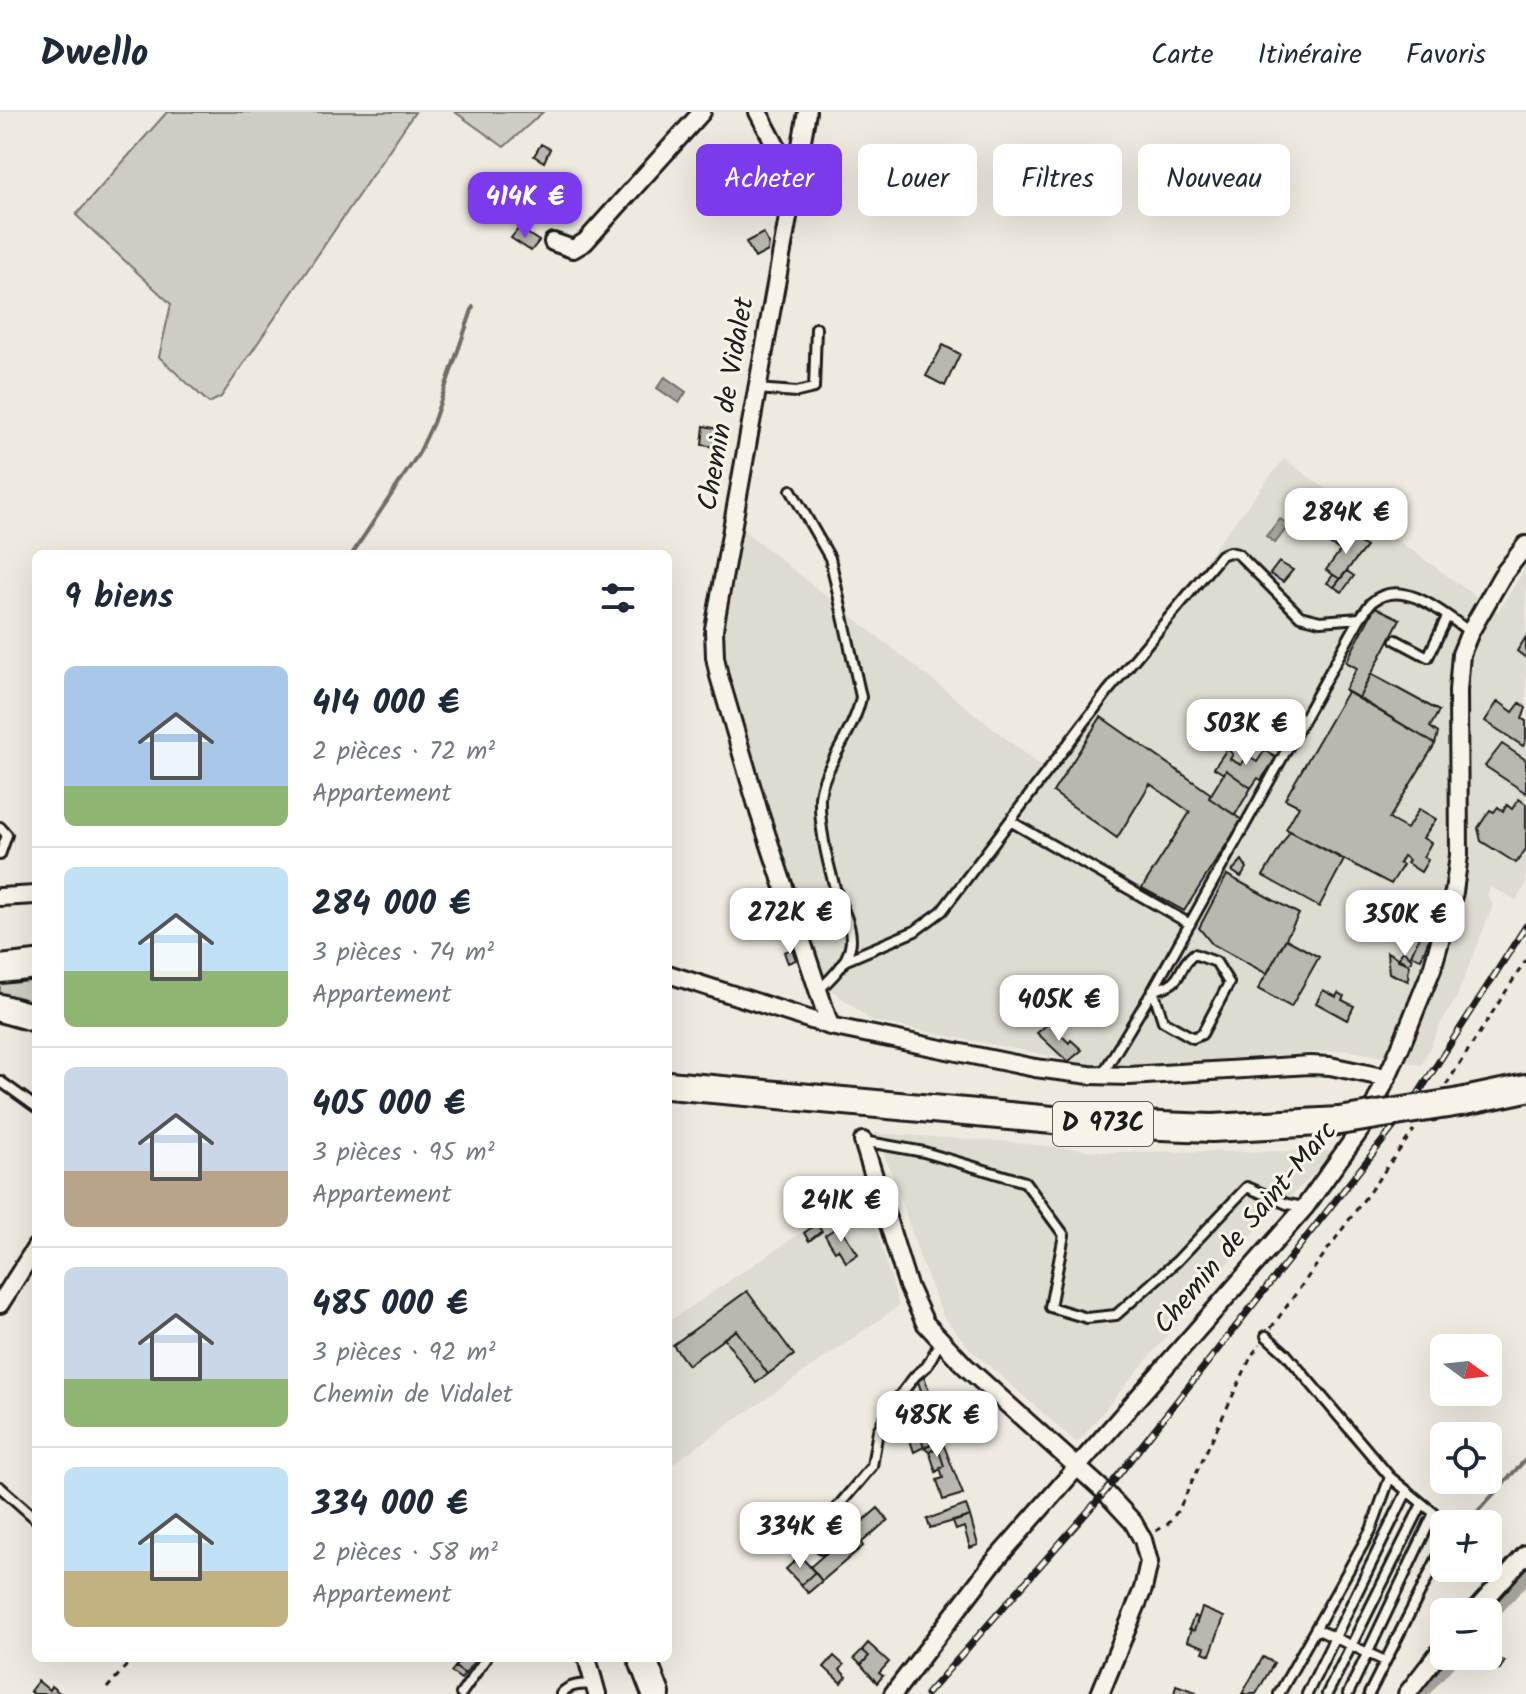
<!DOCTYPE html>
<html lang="fr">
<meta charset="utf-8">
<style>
body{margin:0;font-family:Kalam,sans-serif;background:#f6f6f7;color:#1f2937;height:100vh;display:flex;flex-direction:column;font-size:30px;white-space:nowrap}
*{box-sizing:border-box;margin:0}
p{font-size:26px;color:#747a83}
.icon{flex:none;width:44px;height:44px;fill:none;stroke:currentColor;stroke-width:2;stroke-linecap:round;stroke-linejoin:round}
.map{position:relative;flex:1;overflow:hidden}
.details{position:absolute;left:32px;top:438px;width:640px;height:1112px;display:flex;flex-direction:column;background:#fff;border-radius:12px;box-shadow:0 8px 32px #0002}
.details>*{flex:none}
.hud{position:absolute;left:696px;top:32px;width:710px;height:72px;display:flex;gap:16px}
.needle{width:52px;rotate:105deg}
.tools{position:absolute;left:1430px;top:1222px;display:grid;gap:16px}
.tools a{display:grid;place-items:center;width:72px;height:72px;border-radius:12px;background:#fff;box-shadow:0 8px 32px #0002;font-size:40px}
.price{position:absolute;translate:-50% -68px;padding:0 18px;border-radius:16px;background:#fff;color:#222;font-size:26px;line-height:52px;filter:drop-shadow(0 2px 4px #0008)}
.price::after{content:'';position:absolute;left:50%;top:48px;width:24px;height:18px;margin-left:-12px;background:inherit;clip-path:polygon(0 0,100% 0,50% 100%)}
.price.active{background:#7c3aed;color:#fff}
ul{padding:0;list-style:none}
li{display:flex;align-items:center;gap:24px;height:200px;padding:0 32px}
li+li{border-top:2px solid #e0e1e3}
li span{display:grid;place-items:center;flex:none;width:224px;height:160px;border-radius:12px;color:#555}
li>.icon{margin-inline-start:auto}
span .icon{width:96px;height:96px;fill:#fffc;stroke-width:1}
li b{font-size:34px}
h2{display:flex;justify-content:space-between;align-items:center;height:96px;padding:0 32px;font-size:34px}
.chip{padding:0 28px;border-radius:12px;background:#fff;box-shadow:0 8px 32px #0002;font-size:28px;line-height:72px}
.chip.active{background:#7c3aed;color:#fff}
header{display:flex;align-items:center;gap:48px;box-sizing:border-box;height:112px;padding:0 40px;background:#fff;border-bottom:2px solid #e0e1e3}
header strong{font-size:38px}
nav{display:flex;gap:44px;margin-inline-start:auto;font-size:28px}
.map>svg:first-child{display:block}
.built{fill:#dedbd1}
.green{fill:#cfccc3;stroke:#767470;stroke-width:2}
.water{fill:#a6a39d;stroke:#6f6d69;stroke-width:2}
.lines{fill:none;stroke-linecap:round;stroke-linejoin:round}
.stream{stroke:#6f6d69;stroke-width:4}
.canal{stroke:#a6a39d;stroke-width:16}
.building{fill:#bab7af;stroke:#1c1c1c;stroke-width:2}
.lane-casing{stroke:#1c1c1c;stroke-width:14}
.street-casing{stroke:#1c1c1c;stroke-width:22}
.primary-casing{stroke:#1c1c1c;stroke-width:32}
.path{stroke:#1c1c1c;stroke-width:3;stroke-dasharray:6 6;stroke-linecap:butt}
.lane{stroke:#f7f3e8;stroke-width:8}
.street{stroke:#f7f3e8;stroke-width:16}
.primary{stroke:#f7f3e8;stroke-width:26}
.rail-casing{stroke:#1c1c1c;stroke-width:7}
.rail{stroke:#f7f3e8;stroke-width:4;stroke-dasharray:12;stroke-linecap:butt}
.primary-bridge-casing{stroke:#1c1c1c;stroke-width:32;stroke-linecap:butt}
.primary-bridge{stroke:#f7f3e8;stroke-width:26}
.labels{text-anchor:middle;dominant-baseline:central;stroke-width:6;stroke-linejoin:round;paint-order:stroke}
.shield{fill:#f7f3e8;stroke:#5e5c59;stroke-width:2}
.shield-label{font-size:26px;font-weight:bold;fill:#1c1c1c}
.street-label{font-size:28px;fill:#1c1c1c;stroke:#f7f3e8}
</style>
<header>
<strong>Dwello</strong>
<nav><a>Carte</a><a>Itinéraire</a><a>Favoris</a></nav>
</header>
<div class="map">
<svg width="1526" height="1582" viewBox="0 0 1526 1582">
<rect width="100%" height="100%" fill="#eeeae0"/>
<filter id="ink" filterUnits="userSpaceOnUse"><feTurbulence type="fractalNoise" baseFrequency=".0125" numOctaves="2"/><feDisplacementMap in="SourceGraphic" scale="16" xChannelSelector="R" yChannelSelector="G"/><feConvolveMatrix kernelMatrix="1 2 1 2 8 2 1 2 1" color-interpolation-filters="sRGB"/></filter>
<g filter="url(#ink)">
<path class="built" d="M1284 347 1498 500 1526 455V773L1516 788 1491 775 1487 783 1493 793 1456 887 1441 911 1422 953 1348 938 1108 955 872 909 830 877 781 745 725 541V503L741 416 1043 656Z
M874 1021 1009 1030 1105 1040 1338 1039 1260 1113 1077 1331 969 1236 943 1204 920 1146 894 1066Z
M865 1078 899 1194 668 1355V1210Z"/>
<path class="green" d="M167 0H415L221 285 209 291 159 245 171 192 76 103Z
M455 0H543L504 35Z
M36 861V896L0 886V864Z"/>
<path class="water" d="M665 265 686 280 679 291 657 276Z
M1280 407 1289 413 1275 431 1266 424Z"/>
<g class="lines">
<path class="stream" d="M352 442 419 341 433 311 473 195
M1475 1412 1477 1400 1526 1347"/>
<path class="canal" d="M1488 1504 1526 1462
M1419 1582 1452 1544"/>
</g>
<path class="building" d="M541 32 550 37 544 50 534 44Z
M519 116 539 129 531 139 511 126Z
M763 121 769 132 768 139 755 146 746 130Z
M943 233 960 242 945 274 926 264Z
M704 314 724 318 721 336 702 333Z
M1328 418 1341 425 1337 431 1343 435 1340 438 1322 428Z
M1344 421 1366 435 1340 467 1326 458 1343 435 1337 431Z
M1279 450 1293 458 1283 470 1270 462Z
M1347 459 1354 464 1342 480 1334 475Z
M1333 463 1340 467 1334 475 1327 471Z
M1375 495 1400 507 1359 586 1345 578 1357 556 1346 550Z
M1526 525V546L1517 539Z
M1371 562 1439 599 1430 615 1438 621 1435 632 1359 586Z
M1347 580 1435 632 1389 707 1407 717 1419 697 1436 707 1423 726 1431 731 1423 745 1428 748 1421 760 1407 751 1409 748 1403 744 1399 751 1403 753 1391 772 1286 717 1299 694 1285 687Z
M1498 589 1513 600 1520 591 1526 596 1522 607 1526 609V629L1523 634 1485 609Z
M1101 605 1211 682 1209 686 1242 708 1184 799 1142 776 1190 700 1150 672 1117 726 1053 680Z
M1502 632 1526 648V681L1485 654Z
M1227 637 1233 642 1230 647 1241 653 1247 644 1257 650 1265 638 1276 646 1261 668 1258 666 1251 676 1226 658 1224 662 1214 656Z
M1226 658 1251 676 1235 703 1209 686Z
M1519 687 1526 692V737L1516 751 1481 729 1478 716 1490 698 1494 700 1498 695 1503 699 1507 693 1512 697Z
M1290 719 1344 748 1319 795 1263 764Z
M1242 748 1247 756 1241 765 1232 759Z
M1227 763 1299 802 1267 862 1212 832 1199 816Z
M1423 789 1441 797 1421 847 1411 843 1429 803 1419 798Z
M1382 809 1392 813 1386 827 1376 823Z
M1286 827 1319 845 1291 895 1258 877Z
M792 837 796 848 788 851 784 840Z
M1403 838 1412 847 1409 852 1398 848Z
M1387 840 1409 852 1408 869 1389 861Z
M1323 878 1336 885 1338 881 1344 884 1342 888 1354 894 1347 908 1316 891Z
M1049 911 1069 931 1071 928 1082 938 1068 950 1037 921Z
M816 1112 822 1119 809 1129 804 1121Z
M839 1114 858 1142 846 1150 838 1137 835 1139 825 1123Z
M747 1179 794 1243 768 1262 736 1218 688 1253 673 1233Z
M736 1218 768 1262 756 1271 724 1226Z
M924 1264 929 1279 922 1281 917 1267Z
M924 1280 928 1291 910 1297 907 1287Z
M928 1291 941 1328 924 1335 910 1297Z
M918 1319 924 1335 914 1340 910 1328 912 1322Z
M942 1328 944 1334 929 1339 924 1335Z
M944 1334 963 1382 943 1388 937 1368 943 1366 940 1355 944 1354 938 1336Z
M938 1336 944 1354 936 1360 929 1339Z
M966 1393 970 1404 930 1416 927 1407Z
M878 1396 888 1408 861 1431 863 1434 822 1469 810 1455Z
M970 1404 978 1433 970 1436 964 1415 956 1418 953 1410Z
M800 1444 815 1460 801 1473 786 1457Z
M815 1460 822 1469 808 1481 801 1473Z
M1202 1496 1224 1505 1210 1543 1203 1540 1205 1535 1187 1529 1191 1517 1194 1519Z
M1194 1504 1198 1506 1194 1519 1189 1517Z
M868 1531 889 1550 879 1561 883 1564 877 1571 861 1553 869 1544 862 1538Z
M862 1538 869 1544 861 1553 854 1546Z
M834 1544 844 1553 840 1558 847 1565 841 1571 824 1555Z
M1263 1545 1274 1551 1256 1582H1242Z
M461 1546H470L474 1549 465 1562 455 1555Z
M1495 1546 1505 1549 1499 1558 1490 1554Z
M455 1555 465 1562 461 1567 451 1560Z
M38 1569 49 1578 51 1574 61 1582H34L30 1579Z
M1176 1573 1196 1580V1582H1174Z"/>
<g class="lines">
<g class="lane-casing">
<path id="lane" d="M756 277 797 280 814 276 816 216
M791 378 830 446 861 585C855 619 821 658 820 686 819 716 827 748 835 776 840 794 855 816 850 835 846 853 831 866 818 879
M1396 528 1428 545 1447 505
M1010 709 1190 812
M0 715 7 723 0 743
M1194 842 1216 850 1229 871 1202 922 1193 926 1163 909 1153 878C1187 871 1174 858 1194 842Z
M844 849 915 819 942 799 1108 579 1221 443 1229 440 1238 442 1300 504 1320 509 1360 506
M1102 963 1153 878 1360 506C1364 501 1368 494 1372 490 1403 464 1445 503 1470 520
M0 969 36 995
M863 1029 924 1040 1025 1070 1064 1123 1050 1195 1087 1206 1116 1203 1177 1149 1247 1075 1287 1092 1304 1095
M1266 1224 1286 1242 1390 1365 1434 1401 1444 1418
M0 1375 36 1407
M822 1437 815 1427 819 1417 872 1354 878 1319 888 1299 915 1264 927 1254 940 1230
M1316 1517 1385 1549
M1488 1535 1489 1536
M461 1582 486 1546
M561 1582C569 1572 582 1572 594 1573
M1279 1582 1371 1418 1390 1365
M1307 1582 1407 1379
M1327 1582 1422 1392
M1348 1582 1434 1401
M1369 1582 1444 1433"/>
</g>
<g class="street-casing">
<path id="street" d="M758 0 794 68
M807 0 714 517 715 545 719 564 759 700 830 914
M553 130 573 137 585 130 702 0
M0 785 36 783
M668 862 830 914 1035 956 1090 963 1129 964 1310 953 1330 954 1387 966
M863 1029 908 1174 925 1211 965 1254 1105 1380 1133 1410 1143 1428 1149 1450 1143 1477 1100 1582
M0 1192 36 1135
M1474 1500 1526 1442
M587 1546 597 1582
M893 1582 993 1451 1305 1095 1368 1007 1400 936 1432 857 1454 780 1459 743 1458 579 1461 542 1470 520 1502 464 1526 433
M1407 1582 1444 1534"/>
</g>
<g class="primary-casing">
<path id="primary" d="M0 857 36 853
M0 896 36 906
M668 973 1086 1011 1212 1016 1339 1009
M1460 990 1526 976
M642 1546 656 1582"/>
</g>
<path class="path" d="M1446 973 1526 848
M1271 1216 1414 1018
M1156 1419 1168 1412 1179 1397 1252 1243 1260 1232
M107 1576 133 1546"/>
<use href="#lane" class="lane"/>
<use href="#street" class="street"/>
<use href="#primary" class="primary"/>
<g class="rail-casing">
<path id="rail" d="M927 1582 1105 1380 1411 993 1526 814"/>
</g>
<use href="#rail" class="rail"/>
<g class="primary-bridge-casing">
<path id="primary-bridge" d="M1339 1009 1460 990"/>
</g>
<use href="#primary-bridge" class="primary-bridge"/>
</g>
</g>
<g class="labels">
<rect class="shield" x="1053" y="990" width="100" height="44" rx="6"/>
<g class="shield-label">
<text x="1103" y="1012">D 973C</text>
</g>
<g class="street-label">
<text transform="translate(727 292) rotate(-80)">Chemin de Vidalet</text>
<text transform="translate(1246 1116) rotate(-50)">Chemin de Saint-Marc</text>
</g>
</g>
</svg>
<div class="tools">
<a><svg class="needle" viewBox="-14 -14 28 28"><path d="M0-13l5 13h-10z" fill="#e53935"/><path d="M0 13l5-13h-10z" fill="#747a83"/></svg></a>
<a><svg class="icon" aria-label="locate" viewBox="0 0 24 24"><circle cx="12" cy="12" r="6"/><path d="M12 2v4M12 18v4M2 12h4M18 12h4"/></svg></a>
<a>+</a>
<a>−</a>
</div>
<b class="price active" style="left:525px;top:128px">414K €</b>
<b class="price" style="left:1346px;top:444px">284K €</b>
<b class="price" style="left:1246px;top:655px">503K €</b>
<b class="price" style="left:790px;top:844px">272K €</b>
<b class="price" style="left:1405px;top:846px">350K €</b>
<b class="price" style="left:1059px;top:931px">405K €</b>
<b class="price" style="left:841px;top:1132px">241K €</b>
<b class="price" style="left:937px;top:1347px">485K €</b>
<b class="price" style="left:800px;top:1458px">334K €</b>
<div class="hud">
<a class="chip active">Acheter</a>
<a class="chip">Louer</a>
<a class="chip">Filtres</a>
<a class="chip">Nouveau</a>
</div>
<section class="details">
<h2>9 biens<svg class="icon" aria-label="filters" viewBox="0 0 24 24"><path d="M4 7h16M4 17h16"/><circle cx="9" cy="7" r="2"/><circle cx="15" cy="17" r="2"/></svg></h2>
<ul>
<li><span style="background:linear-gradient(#a9c7e8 75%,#8fb573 0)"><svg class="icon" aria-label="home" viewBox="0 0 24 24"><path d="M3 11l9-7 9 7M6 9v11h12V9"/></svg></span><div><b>414 000 €</b><p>2 pièces · 72 m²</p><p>Appartement</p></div></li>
<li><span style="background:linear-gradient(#bfe0f5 65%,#8fb573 0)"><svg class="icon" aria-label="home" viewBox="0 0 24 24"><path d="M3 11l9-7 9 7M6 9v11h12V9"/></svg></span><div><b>284 000 €</b><p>3 pièces · 74 m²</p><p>Appartement</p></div></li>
<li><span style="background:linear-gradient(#c9d6e8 65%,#b9a48a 0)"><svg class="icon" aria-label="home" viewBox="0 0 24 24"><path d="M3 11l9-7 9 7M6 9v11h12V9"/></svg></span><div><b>405 000 €</b><p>3 pièces · 95 m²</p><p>Appartement</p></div></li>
<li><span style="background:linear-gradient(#c9d6e8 70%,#8fb573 0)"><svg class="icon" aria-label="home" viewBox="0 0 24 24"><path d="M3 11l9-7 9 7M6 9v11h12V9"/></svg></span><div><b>485 000 €</b><p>3 pièces · 92 m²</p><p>Chemin de Vidalet</p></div></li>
<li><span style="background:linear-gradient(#bfe0f5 65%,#c2b280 0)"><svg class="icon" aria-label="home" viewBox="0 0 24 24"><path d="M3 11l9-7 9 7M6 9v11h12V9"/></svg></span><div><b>334 000 €</b><p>2 pièces · 58 m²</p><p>Appartement</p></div></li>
</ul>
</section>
</div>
